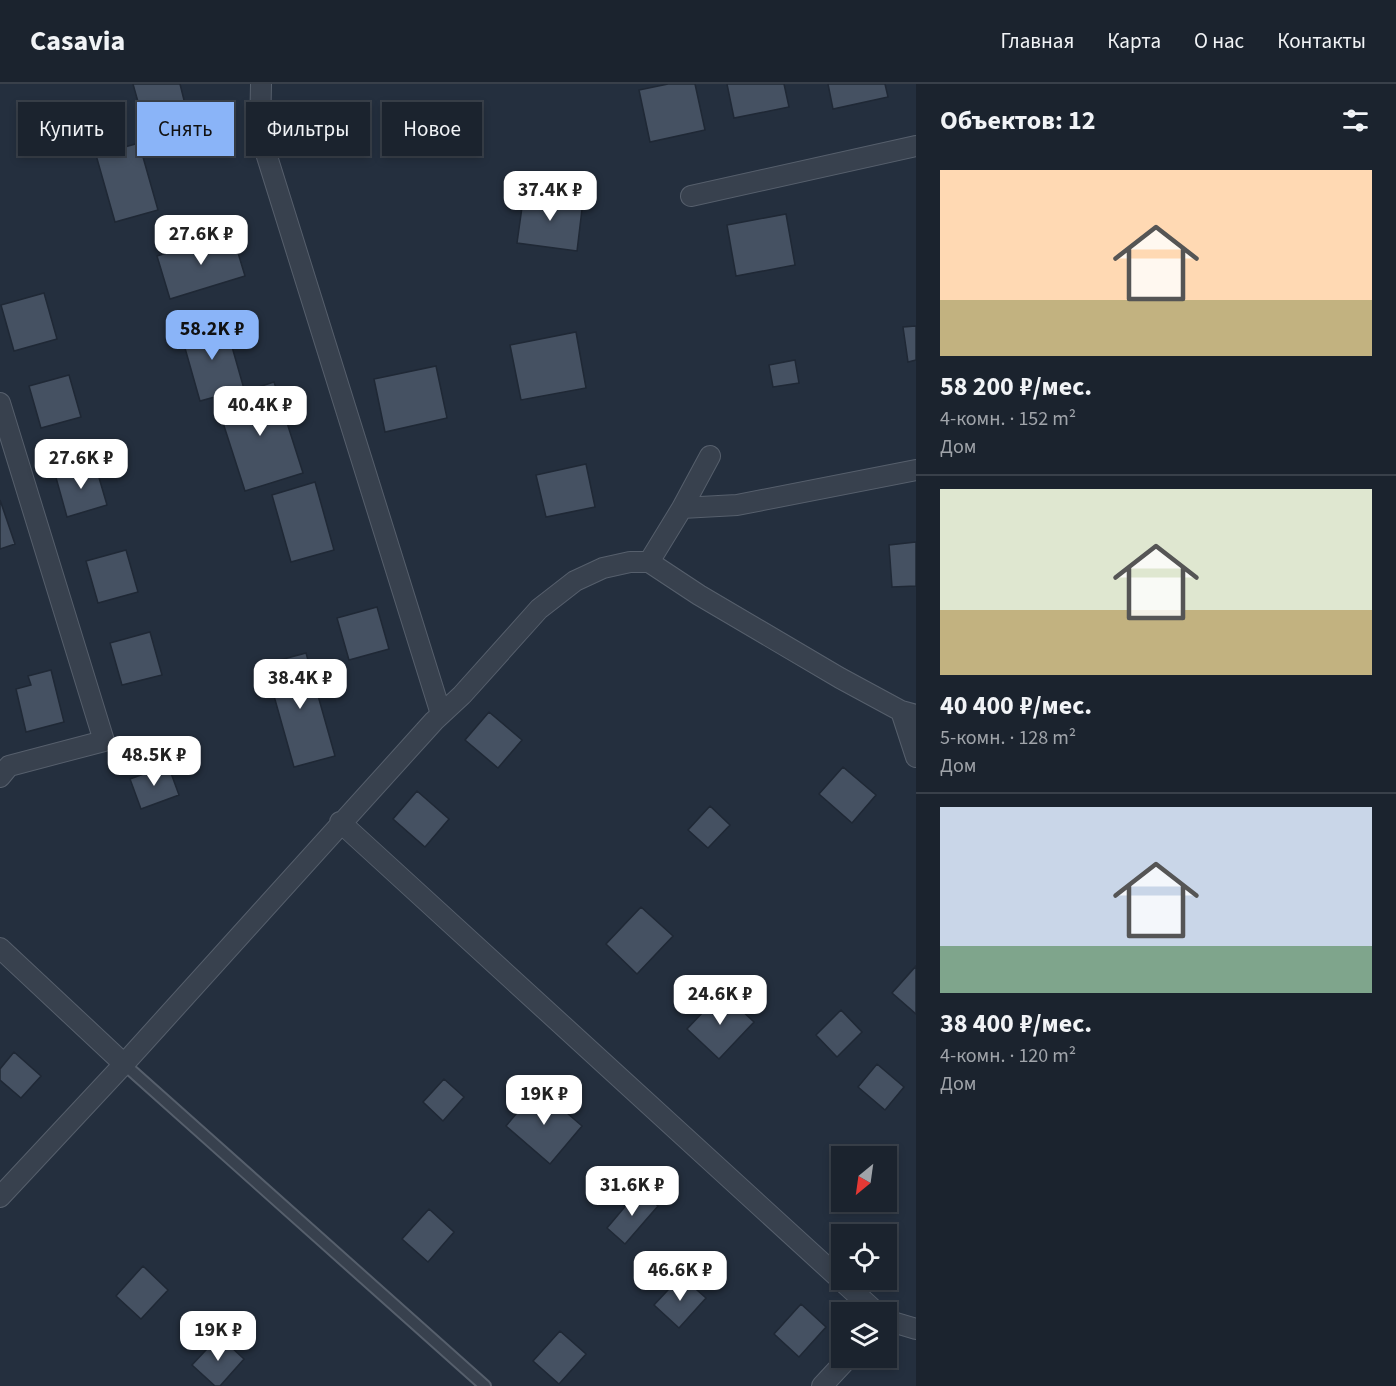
<!DOCTYPE html>
<html lang="ru">
<meta charset="utf-8">
<style>
body{margin:0;font-family:"Source Sans 3",sans-serif;background:#242b36;color:#f1f3f6;height:100vh;display:flex;flex-direction:column;font-size:22px;white-space:nowrap}
*{box-sizing:border-box;margin:0}
p{font-size:20px;color:#a0a4aa}
.icon{flex:none;width:33px;height:33px;fill:none;stroke:currentColor;stroke-width:2;stroke-linecap:round;stroke-linejoin:round}
.map{position:relative;flex:1;overflow:hidden}
.sheet{display:flex;flex-direction:column;background:#1b232e;width:480px}
.sheet>*{flex:none}
.guide{position:absolute;left:18px;top:18px;width:570px;height:54px;display:flex;gap:12px}
.needle{width:39px;rotate:209deg}
.tools{position:absolute;left:831px;top:1062px;display:grid;gap:12px}
.tools a{display:grid;place-items:center;width:66px;height:66px;border-radius:0px;background:#1b232e;box-shadow:0 3px 9px #0003,0 0 0 2px #39404a;font-size:30px}
.price{position:absolute;translate:-50% -51px;padding:0 14px;border-radius:12px;background:#fff;color:#222;font-size:20px;line-height:39px;filter:drop-shadow(0 2px 3px #0008)}
.price::after{content:'';position:absolute;left:50%;top:36px;width:18px;height:14px;margin-left:-9px;background:inherit;clip-path:polygon(0 0,100% 0,50% 100%)}
.price.on{background:#8ab4f8;color:#111}
ul{padding:0;list-style:none}
li{display:grid;align-content:center;gap:12px;height:318px;padding:0 24px}
li+li{border-top:2px solid #39404a}
li span{display:grid;place-items:center;height:186px;border-radius:0px;color:#555}
li>.icon{margin-inline-start:auto}
span .icon{width:108px;height:108px;fill:#fffc;stroke-width:1}
li b{font-size:26px}
h2{display:flex;justify-content:space-between;align-items:center;height:72px;padding:0 24px;font-size:26px}
.chip{padding:0 21px;border-radius:0px;background:#1b232e;box-shadow:0 3px 9px #0003,0 0 0 2px #39404a;font-size:21px;line-height:54px}
.chip.on{background:#8ab4f8;color:#111}
header{display:flex;align-items:center;gap:36px;box-sizing:border-box;height:84px;padding:0 30px;background:#1b232e;border-bottom:2px solid #39404a}
header strong{font-size:28px}
nav{display:flex;gap:33px;margin-inline-start:auto;font-size:21px}
main{display:flex;flex:1;min-height:0}
.map>svg:first-child{display:block}
.building{fill:#455162;stroke:#1f2835;stroke-width:1.5}
.lines{fill:none;stroke-linecap:round;stroke-linejoin:round}
.service-casing{stroke:#565f6c;stroke-width:14}
.minor-casing{stroke:#565f6c;stroke-width:22}
.service{stroke:#38414e;stroke-width:10}
.minor{stroke:#38414e;stroke-width:20}
</style>
<header>
<strong>Casavia</strong>
<nav><a>Главная</a><a>Карта</a><a>О нас</a><a>Контакты</a></nav>
</header>
<main>
<div class="map">
<svg width="916" height="1302" viewBox="0 0 916 1302">
<rect width="100%" height="100%" fill="#242f3e"/>
<path class="building" d="M133 0H180L185 20 142 32Z
M668 0H695L705 46 650 58 639 6Z
M727 0H784L789 23 734 34Z
M828 0H885L888 13 833 25Z
M139 59 158 126 115 138 96 71Z
M524 109 583 117 577 167 517 159Z
M786 130 795 181 736 192 727 141Z
M232 149 245 192 170 215 157 172Z
M44 209 57 255 14 267 1 221Z
M225 238 244 305 200 317 181 250Z
M916 242V276L908 278 903 243Z
M576 248 586 304 521 316 510 261Z
M795 276 799 299 773 303 769 281Z
M436 282 447 334 385 348 374 295Z
M69 291 81 333 41 344 29 302Z
M274 298 303 389 245 407 216 317Z
M95 380 107 421 67 433 55 390Z
M586 380 595 423 546 433 536 391Z
M315 398 334 466 291 478 272 411Z
M0 416 15 460 0 465Z
M916 458V502L892 503 889 461Z
M126 466 138 508 98 519 86 477Z
M377 523 389 565 349 576 337 534Z
M150 548 162 591 122 601 110 559Z
M306 569 335 672 294 683 265 580Z
M51 586 64 638 26 648 16 605 31 601 28 592Z
M489 628 522 656 498 684 465 656Z
M168 681 179 711 141 725 130 695Z
M843 683 876 711 852 739 819 710Z
M417 707 449 735 425 763 393 735Z
M710 722 730 741 708 764 688 746Z
M641 823 673 852 637 890 606 860Z
M916 882V930L892 909Z
M722 908 754 938 719 975 687 945Z
M841 926 862 948 837 973 816 951Z
M14 968 41 992 21 1014 0 996V985Z
M877 980 904 1003 885 1026 858 1003Z
M444 995 464 1013 443 1037 423 1018Z
M538 1004 582 1042 550 1080 506 1042Z
M639 1106 658 1122 625 1160 607 1144Z
M429 1125 454 1148 428 1178 402 1155Z
M143 1182 168 1206 141 1235 116 1212Z
M681 1192 706 1214 679 1244 654 1221Z
M801 1220 826 1243 799 1273 774 1250Z
M560 1247 586 1270 559 1300 533 1277Z
M219 1252 244 1275 220 1302H215L192 1281Z"/>
<g class="lines">
<g class="service-casing">
<path id="service" d="M124 980 485 1302"/>
</g>
<g class="minor-casing">
<path id="minor" d="M261 0 260 50 441 630
M691 112 916 62
M0 319 104 657 9 682 0 693
M682 424 737 421 916 386
M649 478 682 424 710 372
M901 627 916 673
M340 738 876 1228
M0 864 124 980
M0 1113 124 980 434 637 462 611 539 525 575 497 603 484 630 478H649L699 511 840 594 901 627 916 631
M886 1236 916 1245
M822 1302 848 1274"/>
</g>
<use href="#service" class="service"/>
<use href="#minor" class="minor"/>
</g>
</svg>
<div class="tools">
<a><svg class="needle" viewBox="-14 -14 28 28"><path d="M0-13l5 13h-10z" fill="#e53935"/><path d="M0 13l5-13h-10z" fill="#a0a4aa"/></svg></a>
<a><svg class="icon" aria-label="locate" viewBox="0 0 24 24"><circle cx="12" cy="12" r="6"/><path d="M12 2v4M12 18v4M2 12h4M18 12h4"/></svg></a>
<a><svg class="icon" aria-label="layers" viewBox="0 0 24 24"><path d="M12 4l9 5-9 5-9-5zM3 14l9 5 9-5"/></svg></a>
</div>
<b class="price" style="left:550px;top:138px">37.4K ₽</b>
<b class="price" style="left:201px;top:182px">27.6K ₽</b>
<b class="price on" style="left:212px;top:277px">58.2K ₽</b>
<b class="price" style="left:260px;top:353px">40.4K ₽</b>
<b class="price" style="left:81px;top:406px">27.6K ₽</b>
<b class="price" style="left:300px;top:626px">38.4K ₽</b>
<b class="price" style="left:154px;top:703px">48.5K ₽</b>
<b class="price" style="left:720px;top:942px">24.6K ₽</b>
<b class="price" style="left:544px;top:1042px">19K ₽</b>
<b class="price" style="left:632px;top:1133px">31.6K ₽</b>
<b class="price" style="left:680px;top:1218px">46.6K ₽</b>
<b class="price" style="left:218px;top:1278px">19K ₽</b>
<div class="guide">
<a class="chip">Купить</a>
<a class="chip on">Снять</a>
<a class="chip">Фильтры</a>
<a class="chip">Новое</a>
</div>
</div>
<section class="sheet">
<h2>Объектов: 12<svg class="icon" aria-label="filters" viewBox="0 0 24 24"><path d="M4 7h16M4 17h16"/><circle cx="9" cy="7" r="2"/><circle cx="15" cy="17" r="2"/></svg></h2>
<ul>
<li><span style="background:linear-gradient(#ffd9b3 70%,#c2b280 0)"><svg class="icon" aria-label="home" viewBox="0 0 24 24"><path d="M3 11l9-7 9 7M6 9v11h12V9"/></svg></span><div><b>58 200 ₽/мес.</b><p>4-комн. · 152 m²</p><p>Дом</p></div></li>
<li><span style="background:linear-gradient(#dfe7d0 65%,#c2b280 0)"><svg class="icon" aria-label="home" viewBox="0 0 24 24"><path d="M3 11l9-7 9 7M6 9v11h12V9"/></svg></span><div><b>40 400 ₽/мес.</b><p>5-комн. · 128 m²</p><p>Дом</p></div></li>
<li><span style="background:linear-gradient(#c9d6e8 75%,#7fa58c 0)"><svg class="icon" aria-label="home" viewBox="0 0 24 24"><path d="M3 11l9-7 9 7M6 9v11h12V9"/></svg></span><div><b>38 400 ₽/мес.</b><p>4-комн. · 120 m²</p><p>Дом</p></div></li>
</ul>
</section>
</main>
